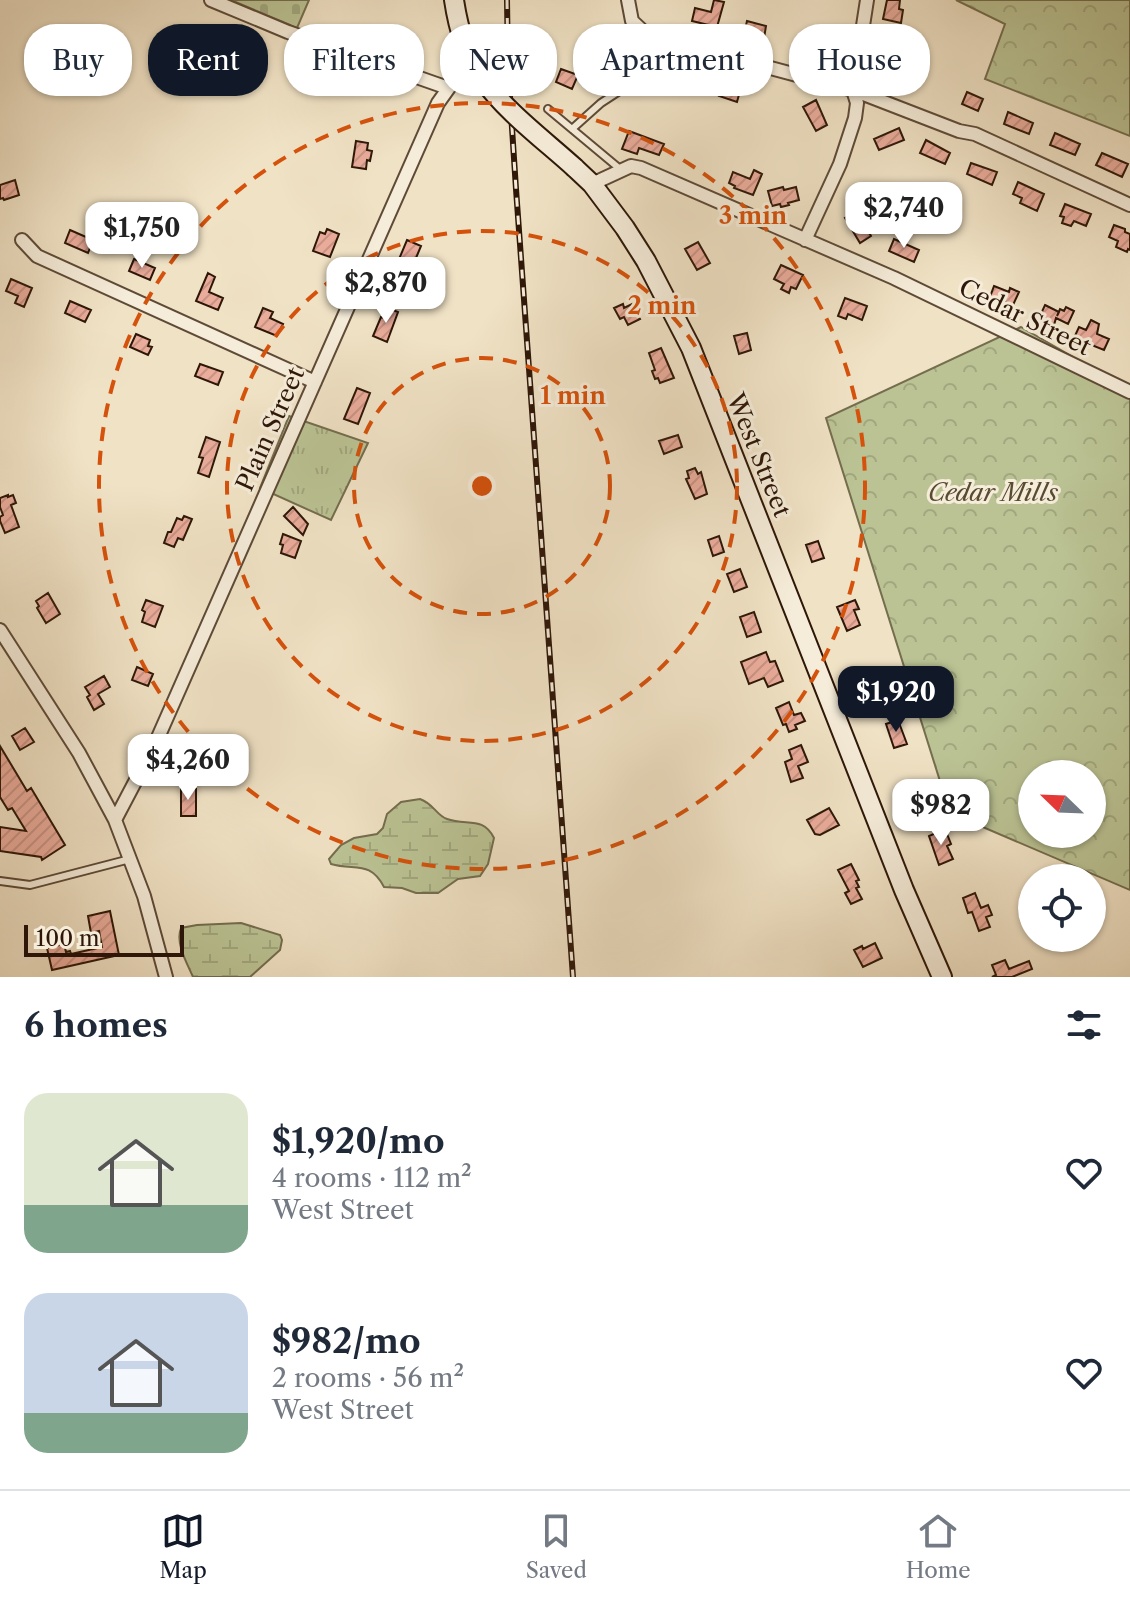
<!DOCTYPE html>
<meta charset="utf-8">
<style>
body{margin:0;font-family:"Libre Caslon Text",serif;background:#f2f2f3;color:#1f2937;height:100vh;display:flex;flex-direction:column;font-size:30px;white-space:nowrap}
*{box-sizing:border-box;margin:0}
p{font-size:26px;color:#747a83}
.icon{flex:none;width:44px;height:44px;fill:none;stroke:currentColor;stroke-width:2;stroke-linecap:round;stroke-linejoin:round}
.map{position:relative;height:977px;overflow:hidden}
.side{display:flex;flex-direction:column;background:#fff;flex:1}
.side>*{flex:none}
.banner{position:absolute;left:24px;top:24px;width:1082px;height:72px;display:flex;gap:16px}
.needle{width:52px;rotate:293deg}
.tools{position:absolute;left:1018px;top:760px;display:grid;gap:16px}
.tools a{display:grid;place-items:center;width:88px;height:88px;border-radius:50%;background:#fff;box-shadow:0 2px 6px #0004;font-size:40px}
.scale{position:absolute;left:24px;bottom:20px;width:160px;box-sizing:border-box;padding-left:8px;border:4px solid #2e1708;border-top:0;font-size:22px;line-height:28px;white-space:nowrap;color:#2e1708;-webkit-text-stroke:6px #f5ecd9;paint-order:stroke}
.price{position:absolute;translate:-50% -68px;padding:0 18px;border-radius:16px;background:#fff;color:#222;font-size:26px;line-height:52px;filter:drop-shadow(0 2px 4px #0008)}
.price::after{content:'';position:absolute;left:50%;top:48px;width:24px;height:18px;margin-left:-12px;background:inherit;clip-path:polygon(0 0,100% 0,50% 100%)}
.price.current{background:#111827;color:#fff}
ul{padding:0;list-style:none}
li{display:flex;align-items:center;gap:24px;height:200px;padding:0 24px}
li span{display:grid;place-items:center;flex:none;width:224px;height:160px;border-radius:24px;color:#555}
li>.icon{margin-inline-start:auto}
span .icon{width:96px;height:96px;fill:#fffc;stroke-width:1}
li b{font-size:34px}
h2{display:flex;justify-content:space-between;align-items:center;height:96px;padding:0 24px;font-size:34px}
.pill{padding:0 28px;border-radius:32px;background:#fff;box-shadow:0 2px 6px #0004;font-size:28px;line-height:72px}
.pill.current{background:#111827;color:#fff}
.tabs{display:flex;justify-content:space-around;align-items:center;height:112px;border-top:2px solid #e0e1e3;background:#fff;font-size:22px;color:#747a83}
.tabs a{display:grid;justify-items:center;gap:4px}
.tabs .current{color:#111827}
.map>svg:first-child{display:block}
.forest{fill:url(#forest-crowns);stroke:#746d4e;stroke-width:2;fill-rule:evenodd}
.wetland{fill:url(#wetland-marsh);stroke:#746d4e;stroke-width:2}
.cemetery{fill:url(#cemetery-stones);stroke:#746d4e;stroke-width:2}
.park{fill:url(#park-tufts);stroke:#746d4e;stroke-width:2}
.building{fill:url(#building-hatch);stroke:#2e1708;stroke-width:2}
.lines{fill:none;stroke-linecap:round;stroke-linejoin:round}
.service-casing{stroke:#5e4a37;stroke-width:10}
.minor-casing{stroke:#5e4a37;stroke-width:16}
.secondary-casing{stroke:#2e1708;stroke-width:22}
.service{stroke:#f5ecd9;stroke-width:6}
.minor{stroke:#f5ecd9;stroke-width:12}
.secondary{stroke:#f5ecd9;stroke-width:18}
.rail-casing{stroke:#2e1708;stroke-width:6}
.rail{stroke:#f5ecd9;stroke-width:3;stroke-dasharray:9;stroke-linecap:butt}
.secondary-bridge-casing{stroke:#2e1708;stroke-width:22;stroke-linecap:butt}
.secondary-bridge{stroke:#f5ecd9;stroke-width:18}
.ring{fill:none;stroke:#d5520c;stroke-width:4;stroke-dasharray:14 10}
.labels{text-anchor:middle;dominant-baseline:central;stroke-width:6;stroke-linejoin:round;paint-order:stroke}
.street-label{font-size:24px;fill:#2e1708;stroke:#f5ecd9}
.park-label{font-size:24px;font-style:italic;fill:#584b32;stroke:#f5ecd9}
.centre{fill:#d5520c;stroke:#f5ecd9;stroke-width:4}
.ring-label{font-size:24px;text-anchor:middle;font-weight:bold;fill:#d5520c;stroke:#f5ecd9;stroke-width:6;stroke-linejoin:round;paint-order:stroke}
</style>
<div class="map">
<svg width="1130" height="977" viewBox="0 0 1130 977">
<defs>
<pattern id="forest-crowns" width="20" height="18" patternUnits="userSpaceOnUse" patternTransform="scale(2)"><rect width="20" height="18" fill="#bbc394"/><path d="M2 6a3 3 0 1 1 6 0M12 15a3 3 0 1 1 6 0" fill="none" stroke="#a1a77e"/></pattern>
<pattern id="wetland-marsh" width="20" height="14" patternUnits="userSpaceOnUse" patternTransform="scale(2)"><rect width="20" height="14" fill="#bbc394"/><path d="M1 5h8M5 5V1M11 12h8M15 12V8" fill="none" stroke="#a1a77e"/></pattern>
<pattern id="cemetery-stones" width="16" height="16" patternUnits="userSpaceOnUse" patternTransform="scale(2)"><rect width="16" height="16" fill="#bbc394"/><path d="M2 7V4a2 2 0 0 1 4 0v3zM10 15v-3a2 2 0 0 1 4 0v3z" fill="#a1a77e"/></pattern>
<pattern id="park-tufts" width="24" height="20" patternUnits="userSpaceOnUse" patternTransform="scale(2)"><rect width="24" height="20" fill="#bbc394"/><path d="M3 7l-1-3M5 7V3M7 7l1-3M15 17l-1-3M17 17v-4M19 17l1-3" fill="none" stroke="#a1a77e"/></pattern>
<pattern id="building-hatch" width="6" height="6" patternUnits="userSpaceOnUse" patternTransform="scale(2)"><rect width="6" height="6" fill="#eaac9b"/><path d="M-1 1l2-2M0 6l6-6M5 7l2-2" fill="none" stroke="#c99384"/></pattern>
</defs>
<rect width="100%" height="100%" fill="#f0e2c5"/>
<filter id="stains"><feTurbulence type="fractalNoise" baseFrequency=".0025" numOctaves="4"/><feColorMatrix values="0 0 0 0 .2 0 0 0 0 .09 0 0 0 0 .02 0 0 0 .5 -.17"/></filter>
<radialGradient id="worn" r=".72"><stop offset=".6" stop-color="#630" stop-opacity="0"/><stop offset="1" stop-color="#630" stop-opacity=".3"/></radialGradient>
<path class="forest" d="M956 0H1130V136L985 79 1005 24Z
M1021 327 1130 390V890L950 813 826 418ZM1032 774H1092V834H1032Z"/>
<path class="wetland" d="M420 799C434 804 436 815 447 819 467 826 483 816 494 838L488 864 480 876 458 879 438 893H416L402 888 384 887C370 860 355 871 331 864L329 859 341 845 354 838 377 834 383 828 387 814 401 802Z
M241 923 280 935 282 940 280 950 250 977H193C187 963 175 943 181 928L197 925Z"/>
<path class="cemetery" d="M231 0H309L297 28Z"/>
<path class="park" d="M289 416 368 443 331 520 260 488Z"/>
<path class="building" d="M714 0 724 2 717 27 692 21 695 8 711 12Z
M887 0H900L899 9 903 10 901 23 883 19Z
M747 21 766 26 764 38 744 34Z
M827 26 835 31 821 52 809 44 820 29 824 32Z
M613 64 614 86 610 90H596V71H598V65Z
M561 69 578 75 572 89 556 82Z
M677 72 697 76 694 90 683 87 682 93 673 91 674 85 668 84 671 73 676 74Z
M717 79 741 87 737 102 719 96 721 92 713 89Z
M967 92 983 99 978 111 962 104Z
M816 100 827 125 816 131 803 107Z
M1008 112 1033 123 1029 134 1004 124Z
M899 128 904 140 879 150 874 139Z
M629 131 664 144 659 155 639 148 637 154 622 149Z
M1055 133 1080 144 1075 155 1050 145Z
M926 140 950 153 945 164 920 153Z
M356 141 368 143 367 150 372 151 370 161 367 160 366 169 352 167Z
M1102 153 1128 164 1122 177 1096 165Z
M971 163 997 172 992 185 967 174Z
M754 170 762 174 753 195 734 188 735 186 729 183 733 172 750 179Z
M15 180 19 195 4 200 3 198 0 199V185Z
M1018 182 1044 194 1037 211 1020 203 1022 198 1013 194Z
M783 187 784 190 796 187 799 200 788 203 789 205 781 207 780 204 772 206 768 191Z
M1065 204 1091 214 1086 226 1074 221 1071 226 1062 223 1064 217 1060 216Z
M857 212 864 223 868 221 872 228 868 231 871 236 860 243 845 218Z
M1114 225 1125 229V232L1130 234V250L1128 249 1127 252 1116 247 1118 241 1109 237Z
M327 229 339 234 330 257 313 251 320 232 325 234Z
M70 230 93 240 88 253 65 243Z
M894 239 919 250 914 262 889 251Z
M407 240 421 246 411 270 397 264Z
M698 242 710 263 697 270 685 249Z
M134 259 155 268 150 280 129 271Z
M781 265 803 275 796 289 791 287 789 293 781 289 784 284 774 279Z
M208 273 215 277 209 292 223 298 218 310 196 301Z
M11 279 32 288 24 307 15 303 18 296 6 291Z
M994 286 1009 292 1010 288 1019 292 1013 305 990 297Z
M845 298 867 306 862 320 848 314 846 319 838 316Z
M70 301 91 310 85 322 65 313Z
M623 304 624 308 632 304 640 319 628 325 624 317 620 319 614 308Z
M1045 305 1059 312 1057 316 1060 309 1064 311 1066 307 1074 311 1068 324 1056 318 1054 325 1039 318Z
M263 308 273 312 270 318 283 324 277 336 255 327Z
M388 308 398 312 387 342 373 336 381 317 384 318Z
M1091 320 1099 324 1097 334 1109 339 1104 350 1074 338 1079 327 1086 330Z
M747 333 751 350 739 354 734 336Z
M136 334 150 340 148 346 152 347 148 355 130 347Z
M661 348 674 378 660 383 658 378 655 379 652 371 655 370 649 353Z
M200 364 223 372 218 385 195 376Z
M357 388 370 393 358 424 344 419Z
M678 435 682 447 664 454 659 441Z
M206 437 220 442 209 477 198 473 203 458 199 457Z
M695 468 698 474 701 472 707 494 695 499 686 479 689 478 687 471Z
M8 495V497L13 495 16 503 11 505 19 527 5 533 0 521V517L3 515 0 507V498Z
M293 507 308 524 303 535 284 516Z
M184 516 192 519 183 540 178 538 174 547 164 543 168 532H171L177 518 182 520Z
M283 534 301 541 295 558 281 553 283 545 280 544Z
M719 536 724 552 713 556 708 540Z
M818 541 824 558 812 562 806 545Z
M740 569 747 587 734 592 727 574Z
M48 593 60 614 46 623 37 608 39 606 36 601Z
M146 600 163 606 155 627 142 622 145 612 142 610Z
M855 600 859 609 854 610 860 625 847 631 837 607Z
M754 612 761 632 747 637 740 617Z
M766 652 770 662 775 661 783 681 768 687 764 678 749 684 741 662Z
M137 667 153 674 148 686 132 680Z
M104 676 110 687 98 694 104 704 94 710 87 697 90 695 85 687Z
M789 702 794 715 801 713 805 721 795 725 797 729 789 732 786 724 783 725 776 708Z
M898 720 907 744 894 748 886 724Z
M25 728 34 742 20 750 12 736Z
M801 745 808 762 798 766 803 778 791 782 785 762 792 759 789 750Z
M0 746 27 791 31 788 65 845 42 860 41 857 0 851V827L26 831 12 808 8 810 0 797Z
M181 789H196V816H181Z
M829 808 839 825 820 835 815 834 807 820Z
M945 829 951 844 947 846 953 859 939 865 929 836Z
M851 864 859 880 856 881 859 887 856 888 862 899 851 904 845 893 849 891 838 870Z
M975 893 981 908 988 905 992 915 986 917 990 927 979 931 972 912 968 913 963 898Z
M110 911 119 955 52 970 47 948 64 944 66 952 70 951 71 954 102 947 99 931 91 933 88 916Z
M875 943 882 958 863 967 854 950 862 946 863 949Z
M1005 960 1009 969 1029 961 1032 969 1012 977H992L996 975 992 965Z"/>
<g class="lines">
<g class="service-casing">
<path id="service" d="M548 109 620 169
M572 129 601 103 624 88
M0 881 30 885 130 859"/>
</g>
<g class="minor-casing">
<path id="minor" d="M211 0 288 32 448 88
M628 0 632 21 647 35 853 90 959 131 975 134 1130 205
M592 184 631 166 641 168 894 278 1130 392
M22 240 37 256 315 382
M805 240 840 164 855 118 857 103 853 90 867 0
M0 630 79 753 115 820 144 896 166 977
M115 820 156 742 438 103 453 82 473 61"/>
</g>
<g class="secondary-casing">
<path id="secondary" d="M454 0C458 27 466 55 481 77
M575 168 592 184 625 228 646 261 691 348 904 890 942 977"/>
</g>
<use href="#service" class="service"/>
<use href="#minor" class="minor"/>
<use href="#secondary" class="secondary"/>
<g class="rail-casing">
<path id="rail" d="M507 0 508 67 516 189 573 977"/>
</g>
<use href="#rail" class="rail"/>
<g class="secondary-bridge-casing">
<path id="secondary-bridge" d="M481 77C506 112 543 139 575 168"/>
</g>
<use href="#secondary-bridge" class="secondary-bridge"/>
</g>
<g class="ring">
<circle cx="482" cy="486" r="128"/>
<circle cx="482" cy="486" r="255"/>
<circle cx="482" cy="486" r="383"/>
</g>
<g class="labels">
<g class="street-label">
<text transform="translate(1025 317) rotate(26)">Cedar Street</text>
<text transform="translate(270 429) rotate(-66)">Plain Street</text>
<text transform="translate(759 455) rotate(68)">West Street</text>
</g>
<g class="park-label">
<text x="993" y="492">Cedar Mills</text>
</g>
</g>
<circle cx="482" cy="486" r="12" class="centre"/>
<g class="ring-label">
<text x="753" y="224">3 min</text>
<text x="662" y="314">2 min</text>
<text x="573" y="404">1 min</text>
</g>
<rect width="100%" height="100%" filter="url(#stains)"/>
<rect width="100%" height="100%" fill="url(#worn)"/>
</svg>
<div class="tools">
<a><svg class="needle" viewBox="-14 -14 28 28"><path d="M0-13l5 13h-10z" fill="#e53935"/><path d="M0 13l5-13h-10z" fill="#747a83"/></svg></a>
<a><svg class="icon" aria-label="locate" viewBox="0 0 24 24"><circle cx="12" cy="12" r="6"/><path d="M12 2v4M12 18v4M2 12h4M18 12h4"/></svg></a>
</div>
<div class="scale">100 m</div>
<b class="price" style="left:904px;top:250px">$2,740</b>
<b class="price" style="left:142px;top:270px">$1,750</b>
<b class="price" style="left:386px;top:325px">$2,870</b>
<b class="price current" style="left:896px;top:734px">$1,920</b>
<b class="price" style="left:188px;top:802px">$4,260</b>
<b class="price" style="left:941px;top:847px">$982</b>
<div class="banner">
<a class="pill">Buy</a>
<a class="pill current">Rent</a>
<a class="pill">Filters</a>
<a class="pill">New</a>
<a class="pill">Apartment</a>
<a class="pill">House</a>
</div>
</div>
<section class="side">
<h2>6 homes<svg class="icon" aria-label="filters" viewBox="0 0 24 24"><path d="M4 7h16M4 17h16"/><circle cx="9" cy="7" r="2"/><circle cx="15" cy="17" r="2"/></svg></h2>
<ul>
<li><span style="background:linear-gradient(#dfe7d0 70%,#7fa58c 0)"><svg class="icon" aria-label="home" viewBox="0 0 24 24"><path d="M3 11l9-7 9 7M6 9v11h12V9"/></svg></span><div><b>$1,920/mo</b><p>4 rooms · 112 m²</p><p>West Street</p></div><svg class="icon" aria-label="heart" viewBox="0 0 24 24"><path d="M12 20l-8-8c-3-5 5-10 8-4 3-6 11-1 8 4z"/></svg></li>
<li><span style="background:linear-gradient(#c9d6e8 75%,#7fa58c 0)"><svg class="icon" aria-label="home" viewBox="0 0 24 24"><path d="M3 11l9-7 9 7M6 9v11h12V9"/></svg></span><div><b>$982/mo</b><p>2 rooms · 56 m²</p><p>West Street</p></div><svg class="icon" aria-label="heart" viewBox="0 0 24 24"><path d="M12 20l-8-8c-3-5 5-10 8-4 3-6 11-1 8 4z"/></svg></li>
</ul>
</section>
<nav class="tabs">
<a class="current"><svg class="icon" aria-label="map" viewBox="0 0 24 24"><path d="M3 6l6-2 6 2 6-2v14l-6 2-6-2-6 2zM9 4v14M15 6v14"/></svg>Map</a>
<a><svg class="icon" aria-label="saved" viewBox="0 0 24 24"><path d="M7 4h10v16l-5-4-5 4z"/></svg>Saved</a>
<a><svg class="icon" aria-label="home" viewBox="0 0 24 24"><path d="M3 11l9-7 9 7M6 9v11h12V9"/></svg>Home</a>
</nav>
